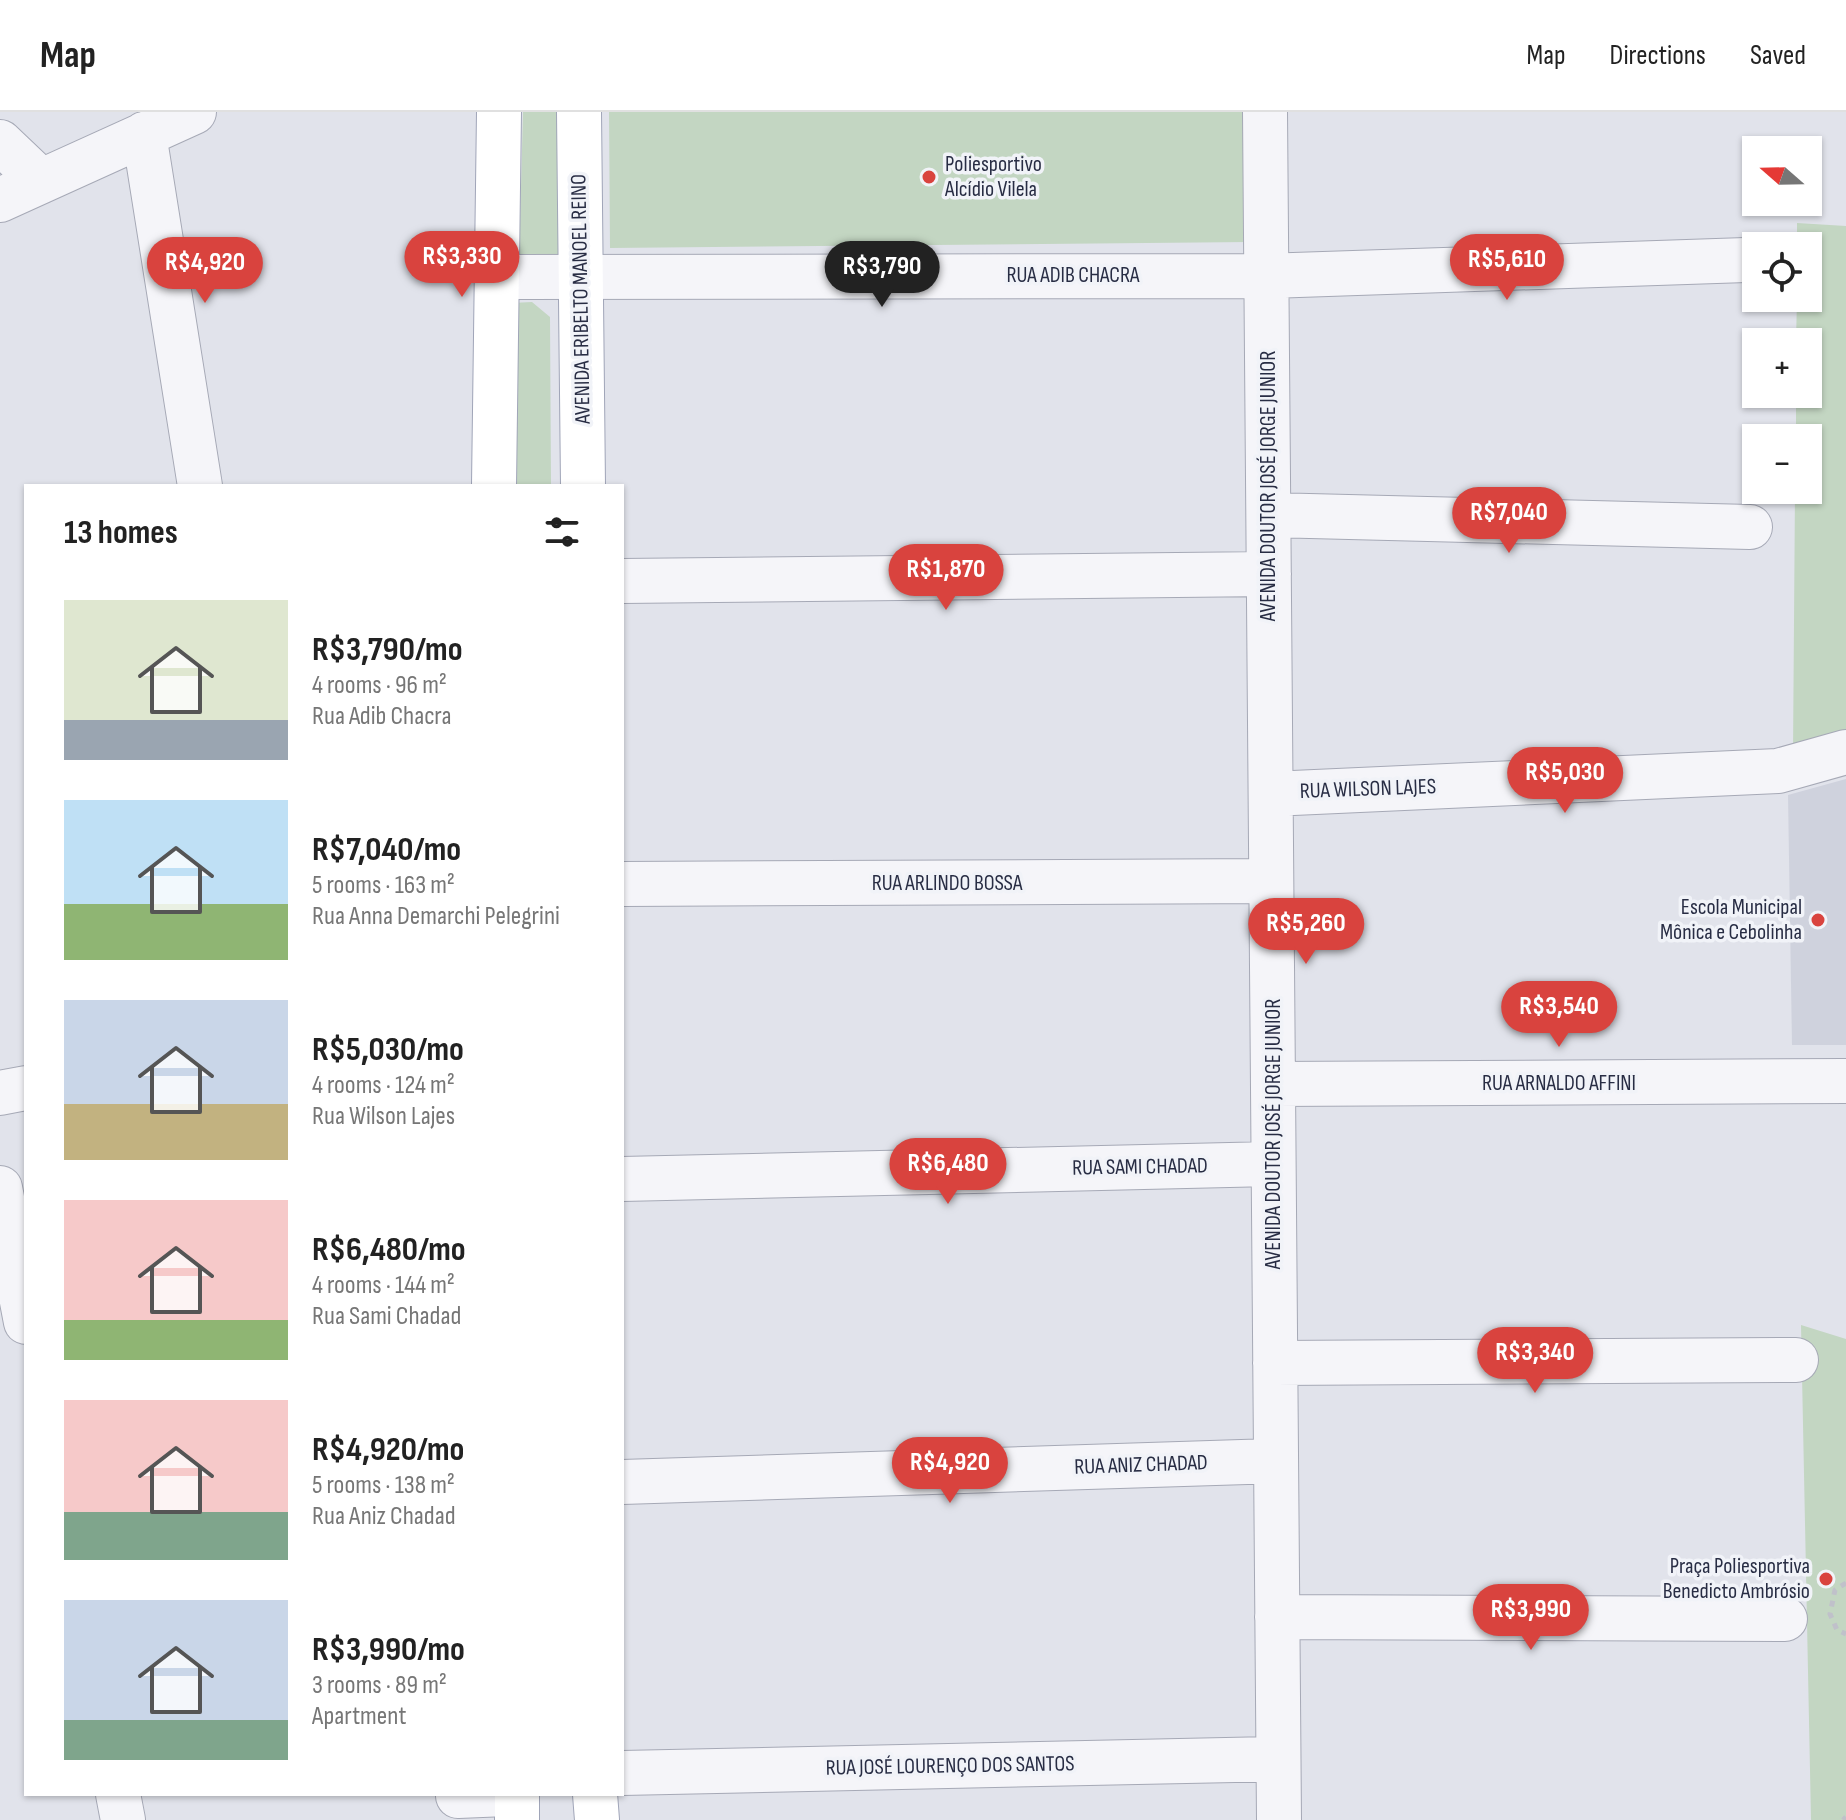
<!DOCTYPE html>
<meta charset="utf-8">
<style>
body{margin:0;font-family:"Sofia Sans Condensed",sans-serif;background:#f6f6f6;color:#222;height:100vh;display:flex;flex-direction:column;font-size:30px;white-space:nowrap}
*{box-sizing:border-box;margin:0}
p{font-size:26px;color:#767676}
.icon{flex:none;width:44px;height:44px;fill:none;stroke:currentColor;stroke-width:2;stroke-linecap:round;stroke-linejoin:round}
.map{position:relative;flex:1;overflow:hidden}
.details{position:absolute;left:24px;top:372px;width:600px;height:1312px;display:flex;flex-direction:column;background:#fff;border-radius:0px;box-shadow:0 2px 6px #0004}
.details>*{flex:none}
.needle{width:52px;rotate:290deg}
.buttons{position:absolute;left:1742px;top:24px;display:grid;gap:16px}
.buttons a{display:grid;place-items:center;width:80px;height:80px;border-radius:0px;background:#fff;box-shadow:0 2px 6px #0004;font-size:40px}
.price{position:absolute;translate:-50% -68px;padding:0 18px;border-radius:28px;background:#d9433e;color:#fff;font-size:26px;line-height:52px;filter:drop-shadow(0 2px 4px #0008)}
.price::after{content:'';position:absolute;left:50%;top:48px;width:24px;height:18px;margin-left:-12px;background:inherit;clip-path:polygon(0 0,100% 0,50% 100%)}
.price.selected{background:#222;color:#fff}
ul{padding:0;list-style:none}
li{display:flex;align-items:center;gap:24px;height:200px;padding:0 40px}
li span{display:grid;place-items:center;flex:none;width:224px;height:160px;border-radius:0px;color:#555}
li>.icon{margin-inline-start:auto}
span .icon{width:96px;height:96px;fill:#fffc;stroke-width:1}
li b{font-size:34px}
h2{display:flex;justify-content:space-between;align-items:center;height:96px;padding:0 40px;font-size:34px}
header{display:flex;align-items:center;gap:48px;box-sizing:border-box;height:112px;padding:0 40px;background:#fff;border-bottom:2px solid #e0e0e0}
header strong{font-size:38px}
nav{display:flex;gap:44px;margin-inline-start:auto;font-size:28px}
.map>svg:first-child{display:block}
.built{fill:#cfd2dd}
.green{fill:#c3d6c2}
.lines{fill:none;stroke-linecap:round;stroke-linejoin:round}
.minor-casing{stroke:#a6a9b6;stroke-width:46}
.major-casing{stroke:#a0a5b8;stroke-width:46}
.path{stroke:#c0c1ca;stroke-width:5;stroke-dasharray:6 6;stroke-linecap:butt}
.minor{stroke:#f5f5f9;stroke-width:44}
.major{stroke:#fff;stroke-width:44}
.poi-dot{fill:#d9433e;stroke:#f1f3f8;stroke-width:3}
.labels{text-anchor:middle;dominant-baseline:central;stroke-width:7;stroke-linejoin:round;paint-order:stroke}
.poi-label{font-size:22px;fill:#282d44;stroke:#f1f3f8;text-anchor:end}
.street-label{font-size:22px;fill:#282d44;stroke:#f1f3f8}
</style>
<header>
<strong>Map</strong>
<nav><a>Map</a><a>Directions</a><a>Saved</a></nav>
</header>
<div class="map">
<svg width="1846" height="1708" viewBox="0 0 1846 1708">
<rect width="100%" height="100%" fill="#e1e3eb"/>
<path class="built" d="M1846 667V933H1792L1788 683Z"/>
<path class="green" d="M523 0H568L559 153 519 151Z
M609 0H1248L1250 130 610 136Z
M1797 111 1846 114V624L1793 641 1795 378H1808V326H1796V282H1808V230H1796L1797 186H1808V134H1797Z
M532 190 550 205 551 374H503L512 191Z
M1801 1213 1846 1227V1708H1811Z"/>
<g class="lines">
<g class="minor-casing">
<path id="minor" d="M1265 0 1279 1708
M144 22 200 374
M0 30 41 69
M0 88 194 0
M496 165 1266 164 1746 148
M1269 403 1750 415
M622 469 1269 462
M1271 682 1778 659 1846 640
M622 772 1271 769
M1273 972 1846 969
M0 981 26 976
M622 1067 1273 1052
M0 1076 26 1210
M1275 1251 1796 1248
M622 1370 1276 1349
M1277 1505 1785 1507
M622 1661 1278 1647
M118 1682 123 1708
M458 1684 506 1682"/>
</g>
<g class="major-casing">
<path id="major" d="M579 0 583 374
M494 374 499 0
M595 1682 597 1708
M517 1708V1682"/>
</g>
<path class="path" d="M1846 1471 1835 1478 1830 1502 1837 1518 1846 1522
M1843 1708 1846 1705"/>
<use href="#minor" class="minor"/>
<use href="#major" class="major"/>
</g>
<g class="poi-dot">
<circle cx="929" cy="65" r="8"/>
<circle cx="1818" cy="808" r="8"/>
<circle cx="1826" cy="1467" r="8"/>
</g>
<g class="labels">
<g class="poi-label">
<text x="945" y="52" text-anchor="start">Poliesportivo<tspan x="945" dy="25">Alcídio Vilela</tspan></text>
<text x="1802" y="795">Escola Municipal<tspan x="1802" dy="25">Mônica e Cebolinha</tspan></text>
<text x="1810" y="1454">Praça Poliesportiva<tspan x="1810" dy="25">Benedicto Ambrósio</tspan></text>
</g>
<g class="street-label">
<text x="1073" y="163">RUA ADIB CHACRA</text>
<text transform="translate(581 187) rotate(-91)">AVENIDA ERIBELTO MANOEL REINO</text>
<text transform="translate(1268 374) rotate(-90)">AVENIDA DOUTOR JOSÉ JORGE JUNIOR</text>
<text transform="translate(1368 677) rotate(-2)">RUA WILSON LAJES</text>
<text x="947" y="771">RUA ARLINDO BOSSA</text>
<text x="1559" y="971">RUA ARNALDO AFFINI</text>
<text transform="translate(1273 1022) rotate(-90)">AVENIDA DOUTOR JOSÉ JORGE JUNIOR</text>
<text transform="translate(1140 1055) rotate(-1)">RUA SAMI CHADAD</text>
<text transform="translate(1141 1353) rotate(-2)">RUA ANIZ CHADAD</text>
<text transform="translate(950 1654) rotate(-1)">RUA JOSÉ LOURENÇO DOS SANTOS</text>
</g>
</g>
</svg>
<div class="buttons">
<a><svg class="needle" viewBox="-14 -14 28 28"><path d="M0-13l5 13h-10z" fill="#e53935"/><path d="M0 13l5-13h-10z" fill="#767676"/></svg></a>
<a><svg class="icon" aria-label="locate" viewBox="0 0 24 24"><circle cx="12" cy="12" r="6"/><path d="M12 2v4M12 18v4M2 12h4M18 12h4"/></svg></a>
<a>+</a>
<a>−</a>
</div>
<b class="price" style="left:462px;top:187px">R$3,330</b>
<b class="price" style="left:1507px;top:190px">R$5,610</b>
<b class="price" style="left:205px;top:193px">R$4,920</b>
<b class="price selected" style="left:882px;top:197px">R$3,790</b>
<b class="price" style="left:1509px;top:443px">R$7,040</b>
<b class="price" style="left:946px;top:500px">R$1,870</b>
<b class="price" style="left:1565px;top:703px">R$5,030</b>
<b class="price" style="left:1306px;top:854px">R$5,260</b>
<b class="price" style="left:1559px;top:937px">R$3,540</b>
<b class="price" style="left:948px;top:1094px">R$6,480</b>
<b class="price" style="left:1535px;top:1283px">R$3,340</b>
<b class="price" style="left:950px;top:1393px">R$4,920</b>
<b class="price" style="left:1531px;top:1540px">R$3,990</b>
<section class="details">
<h2>13 homes<svg class="icon" aria-label="filters" viewBox="0 0 24 24"><path d="M4 7h16M4 17h16"/><circle cx="9" cy="7" r="2"/><circle cx="15" cy="17" r="2"/></svg></h2>
<ul>
<li><span style="background:linear-gradient(#dfe7d0 75%,#9aa5b1 0)"><svg class="icon" aria-label="home" viewBox="0 0 24 24"><path d="M3 11l9-7 9 7M6 9v11h12V9"/></svg></span><div><b>R$3,790/mo</b><p>4 rooms · 96 m²</p><p>Rua Adib Chacra</p></div></li>
<li><span style="background:linear-gradient(#bfe0f5 65%,#8fb573 0)"><svg class="icon" aria-label="home" viewBox="0 0 24 24"><path d="M3 11l9-7 9 7M6 9v11h12V9"/></svg></span><div><b>R$7,040/mo</b><p>5 rooms · 163 m²</p><p>Rua Anna Demarchi Pelegrini</p></div></li>
<li><span style="background:linear-gradient(#c9d6e8 65%,#c2b280 0)"><svg class="icon" aria-label="home" viewBox="0 0 24 24"><path d="M3 11l9-7 9 7M6 9v11h12V9"/></svg></span><div><b>R$5,030/mo</b><p>4 rooms · 124 m²</p><p>Rua Wilson Lajes</p></div></li>
<li><span style="background:linear-gradient(#f6c9c9 75%,#8fb573 0)"><svg class="icon" aria-label="home" viewBox="0 0 24 24"><path d="M3 11l9-7 9 7M6 9v11h12V9"/></svg></span><div><b>R$6,480/mo</b><p>4 rooms · 144 m²</p><p>Rua Sami Chadad</p></div></li>
<li><span style="background:linear-gradient(#f6c9c9 70%,#7fa58c 0)"><svg class="icon" aria-label="home" viewBox="0 0 24 24"><path d="M3 11l9-7 9 7M6 9v11h12V9"/></svg></span><div><b>R$4,920/mo</b><p>5 rooms · 138 m²</p><p>Rua Aniz Chadad</p></div></li>
<li><span style="background:linear-gradient(#c9d6e8 75%,#7fa58c 0)"><svg class="icon" aria-label="home" viewBox="0 0 24 24"><path d="M3 11l9-7 9 7M6 9v11h12V9"/></svg></span><div><b>R$3,990/mo</b><p>3 rooms · 89 m²</p><p>Apartment</p></div></li>
</ul>
</section>
</div>
